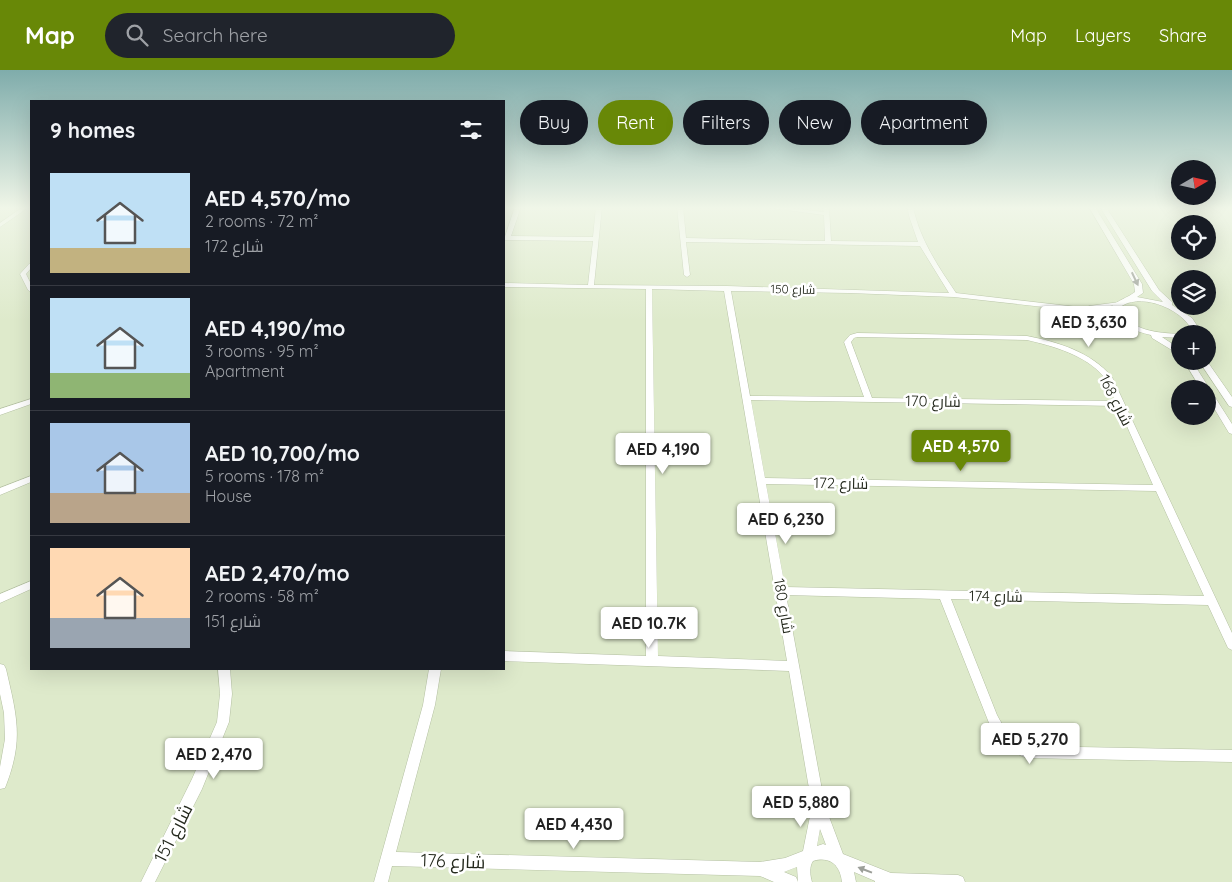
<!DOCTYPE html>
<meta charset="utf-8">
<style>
body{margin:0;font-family:Quicksand,Cairo,sans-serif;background:#20242c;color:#f1f3f6;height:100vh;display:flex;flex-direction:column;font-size:19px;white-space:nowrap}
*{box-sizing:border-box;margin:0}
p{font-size:16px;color:#9ea1a6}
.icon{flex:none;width:28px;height:28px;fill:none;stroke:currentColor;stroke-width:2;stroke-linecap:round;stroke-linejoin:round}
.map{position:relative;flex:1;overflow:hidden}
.panel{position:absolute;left:30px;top:30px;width:475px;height:570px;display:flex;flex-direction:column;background:#171b24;border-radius:0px;box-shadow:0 5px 20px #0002}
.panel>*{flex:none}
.guide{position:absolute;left:520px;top:30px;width:475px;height:45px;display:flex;gap:10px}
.needle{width:32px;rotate:81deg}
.buttons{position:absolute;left:1171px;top:90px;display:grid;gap:10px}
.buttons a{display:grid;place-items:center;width:45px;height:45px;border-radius:50%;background:#171b24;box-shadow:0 5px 20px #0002;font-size:25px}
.price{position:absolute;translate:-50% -42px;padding:0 11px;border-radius:5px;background:#fff;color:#222;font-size:16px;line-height:32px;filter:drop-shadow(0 1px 2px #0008)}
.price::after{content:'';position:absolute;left:50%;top:30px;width:15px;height:11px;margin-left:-8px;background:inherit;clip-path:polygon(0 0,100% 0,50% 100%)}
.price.active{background:#688807;color:#fff}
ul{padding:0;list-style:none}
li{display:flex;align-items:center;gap:15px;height:125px;padding:0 20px}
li+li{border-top:1px solid #363941}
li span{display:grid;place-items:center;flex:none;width:140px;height:100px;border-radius:0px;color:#555}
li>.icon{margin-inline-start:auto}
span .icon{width:60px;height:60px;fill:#fffc;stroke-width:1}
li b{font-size:21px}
h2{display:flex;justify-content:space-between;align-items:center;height:60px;padding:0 20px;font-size:21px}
.pill{padding:0 18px;border-radius:22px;background:#171b24;box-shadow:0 5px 20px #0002;font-size:18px;line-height:45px}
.pill.active{background:#688807;color:#fff}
header{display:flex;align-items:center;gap:30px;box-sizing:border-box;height:70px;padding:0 25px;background:#688807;color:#fff}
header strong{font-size:24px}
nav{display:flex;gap:28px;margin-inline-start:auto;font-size:18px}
.search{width:350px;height:45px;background:#20242c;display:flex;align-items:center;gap:12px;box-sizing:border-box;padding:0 18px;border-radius:28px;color:#9ea1a6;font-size:19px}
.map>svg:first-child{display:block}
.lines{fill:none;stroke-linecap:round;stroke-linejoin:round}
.minor-casing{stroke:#b4c0a2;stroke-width:1}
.major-casing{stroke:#b4c0a2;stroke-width:1}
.minor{fill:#fff;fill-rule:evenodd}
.major{fill:#fff;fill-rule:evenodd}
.oneway{fill:#9c9f99}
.labels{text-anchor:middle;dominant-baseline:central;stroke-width:5;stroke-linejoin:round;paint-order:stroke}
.far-street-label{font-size:12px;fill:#24291d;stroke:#fff}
.street-label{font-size:15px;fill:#24291d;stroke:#fff}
.near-street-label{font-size:18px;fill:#24291d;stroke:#fff}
</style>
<header>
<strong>Map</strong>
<div class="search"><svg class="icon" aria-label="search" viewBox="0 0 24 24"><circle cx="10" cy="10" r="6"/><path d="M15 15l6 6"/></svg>Search here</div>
<nav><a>Map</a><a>Layers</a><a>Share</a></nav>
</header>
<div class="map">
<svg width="1232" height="812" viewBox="0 0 1232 812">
<rect width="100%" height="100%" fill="#deeacb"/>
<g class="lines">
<g class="minor-casing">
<path id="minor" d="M23 137H29L0 157V153Z
M515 137H521L511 166 593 167 596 137H602L594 215 727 216 949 223 920 176 686 172 690 205 687 207 684 205 677 137H683L686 168 825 171 824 145 763 137H781L824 142 823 137H829L831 171 918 172 910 149 907 137H913C920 170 938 196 956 223L1086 238 1089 236 1120 232V234L1090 240 1128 252V254H1124L1080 241 954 227 849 223 731 221 750 326 864 327 844 272 850 265 857 263 1027 266C1058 272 1091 282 1112 307L1232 563V580L1228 578 1208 535 951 529 997 645C1004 659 1014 669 1028 676L1232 680V692L1027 688C1011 682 1000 673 991 658L940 529 786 525 825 736 843 784 891 803 958 805 963 807 965 812H875V811L854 802 856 812H842C840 795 830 786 813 791 809 797 810 805 812 812H774L760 806 392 796 388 812H374L423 635 429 599H441L435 635 396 782 760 792 785 788 803 781 812 736 789 601 504 591V581L646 586V219L504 217V213L588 215 593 171 504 170ZM652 219 724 221 787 591 658 586ZM857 267 1027 270C1053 276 1086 285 1104 307 1109 313 1112 324 1115 331L872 328 851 272 854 268ZM751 330 1118 336 1153 415 765 408ZM766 414 1156 421 1204 526 785 517ZM820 759 826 775 823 774 817 776ZM797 797 798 812 796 807 784 802Z
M31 193V198L26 204 31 214V222L28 220 20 204 29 194Z
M31 329V334L0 345V339Z
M31 406V412L0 425V418Z
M31 511V519L0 533V524Z
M0 594 4 595 6 599C17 647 24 670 5 718L0 719V697L5 669 4 643 0 624Z
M218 599H230L232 624 229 652 202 719 155 812H141L192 709 217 652 220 624Z"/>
</g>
<g class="major-casing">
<path id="major" d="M1089 137H1095L1142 214 1143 223 1137 227 1163 232 1152 221 1100 137H1106L1159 220 1172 232V235L1192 248 1198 257 1192 264H1184L1190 257C1178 237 1138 222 1119 238 1128 261 1159 263 1180 264V268L1162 267 1180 279V285L1152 268 1151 265C1134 261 1118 255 1111 237 1118 230 1127 228 1135 222L1134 214Z
M1184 291H1192L1232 354V364L1229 363 1208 328V319H1201Z
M1199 291H1207L1232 327V337L1229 336Z"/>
</g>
<use href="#minor" class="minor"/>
<use href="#major" class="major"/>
</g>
<defs><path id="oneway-solid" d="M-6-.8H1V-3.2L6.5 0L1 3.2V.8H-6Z" transform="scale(1.25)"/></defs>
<g class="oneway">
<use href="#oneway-solid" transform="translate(1135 209) rotate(65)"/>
<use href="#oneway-solid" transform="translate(865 800) rotate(-159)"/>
</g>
<linearGradient id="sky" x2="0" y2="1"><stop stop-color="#7facab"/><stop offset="0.55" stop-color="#f0f6e8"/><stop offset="1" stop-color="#f0f6e8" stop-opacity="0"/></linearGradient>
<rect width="1232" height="251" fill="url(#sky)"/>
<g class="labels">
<g class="far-street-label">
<text transform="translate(793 219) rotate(1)">شارع 150</text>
</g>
<g class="street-label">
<text transform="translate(1116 330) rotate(63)">شارع 168</text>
<text transform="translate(933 331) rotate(1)">شارع 170</text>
<text transform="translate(841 413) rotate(1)">شارع 172</text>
<text transform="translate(996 526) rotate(1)">شارع 174</text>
<text transform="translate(784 536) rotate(80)">شارع 180</text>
</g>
<g class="near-street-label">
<text transform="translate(173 763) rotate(-63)">شارع 151</text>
<text transform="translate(453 791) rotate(2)">شارع 176</text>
</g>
</g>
</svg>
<div class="buttons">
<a><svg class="needle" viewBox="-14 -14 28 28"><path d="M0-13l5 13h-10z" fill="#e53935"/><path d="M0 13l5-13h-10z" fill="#9ea1a6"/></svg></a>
<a><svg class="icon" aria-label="locate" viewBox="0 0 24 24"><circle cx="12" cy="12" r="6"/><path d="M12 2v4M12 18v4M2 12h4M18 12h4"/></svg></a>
<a><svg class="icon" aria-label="layers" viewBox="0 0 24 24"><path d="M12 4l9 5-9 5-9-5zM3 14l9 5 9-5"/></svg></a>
<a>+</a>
<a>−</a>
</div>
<b class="price" style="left:1089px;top:278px">AED 3,630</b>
<b class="price active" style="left:961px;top:402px">AED 4,570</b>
<b class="price" style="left:663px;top:405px">AED 4,190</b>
<b class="price" style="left:786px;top:475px">AED 6,230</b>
<b class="price" style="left:649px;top:579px">AED 10.7K</b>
<b class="price" style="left:1030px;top:695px">AED 5,270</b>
<b class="price" style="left:214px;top:710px">AED 2,470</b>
<b class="price" style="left:801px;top:758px">AED 5,880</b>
<b class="price" style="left:574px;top:780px">AED 4,430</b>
<div class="guide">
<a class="pill">Buy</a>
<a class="pill active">Rent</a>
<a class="pill">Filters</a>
<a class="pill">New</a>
<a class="pill">Apartment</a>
</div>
<section class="panel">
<h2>9 homes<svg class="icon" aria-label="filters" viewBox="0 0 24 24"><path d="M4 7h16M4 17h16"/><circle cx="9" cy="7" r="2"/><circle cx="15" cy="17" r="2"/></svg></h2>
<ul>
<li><span style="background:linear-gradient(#bfe0f5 75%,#c2b280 0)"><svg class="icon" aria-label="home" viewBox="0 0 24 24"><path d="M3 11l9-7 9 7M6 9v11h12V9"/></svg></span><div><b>AED 4,570/mo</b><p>2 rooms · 72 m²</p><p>شارع 172</p></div></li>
<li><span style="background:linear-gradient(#bfe0f5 75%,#8fb573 0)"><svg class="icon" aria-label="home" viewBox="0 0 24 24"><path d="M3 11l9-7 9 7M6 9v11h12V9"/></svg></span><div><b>AED 4,190/mo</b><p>3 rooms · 95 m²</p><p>Apartment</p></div></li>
<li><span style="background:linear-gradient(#a9c7e8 70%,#b9a48a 0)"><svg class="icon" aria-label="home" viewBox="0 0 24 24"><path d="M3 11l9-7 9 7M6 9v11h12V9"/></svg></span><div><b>AED 10,700/mo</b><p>5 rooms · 178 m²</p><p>House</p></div></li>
<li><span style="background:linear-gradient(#ffd9b3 70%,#9aa5b1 0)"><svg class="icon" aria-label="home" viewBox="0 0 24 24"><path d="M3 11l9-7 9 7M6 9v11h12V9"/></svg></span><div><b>AED 2,470/mo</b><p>2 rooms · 58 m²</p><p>شارع 151</p></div></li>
</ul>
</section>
</div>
